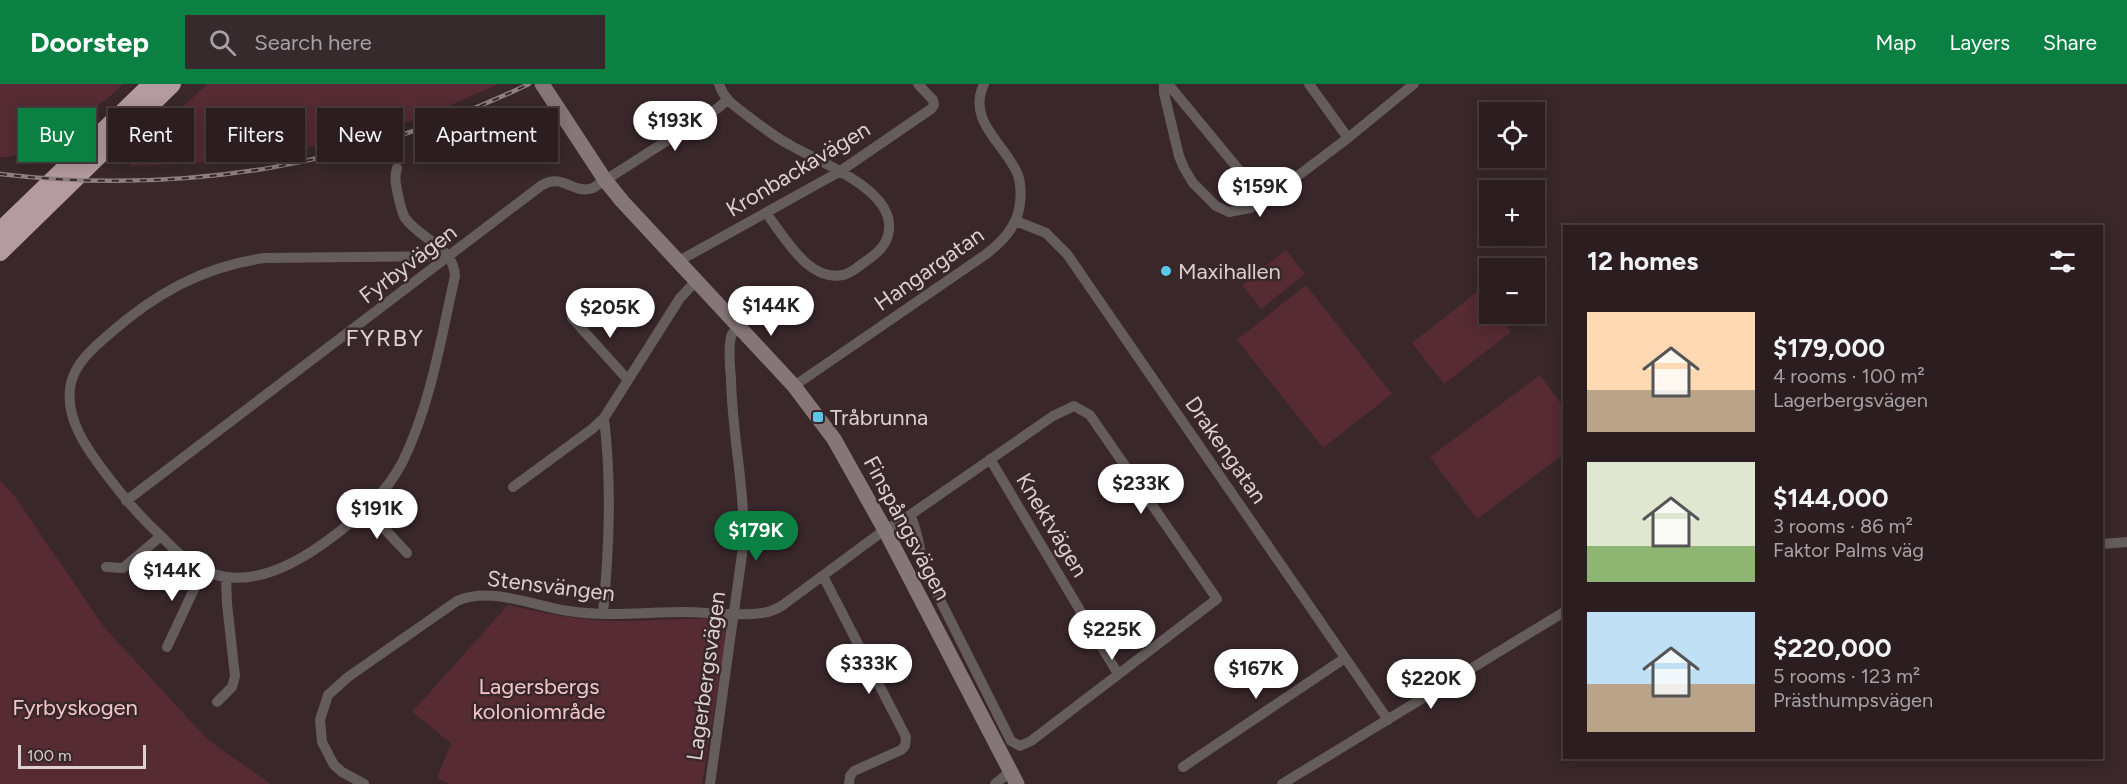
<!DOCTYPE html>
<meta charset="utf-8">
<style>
body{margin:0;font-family:Figtree,sans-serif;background:#372a2d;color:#f1f3f6;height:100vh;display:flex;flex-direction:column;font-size:22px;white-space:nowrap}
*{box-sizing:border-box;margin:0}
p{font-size:20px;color:#a6a2a5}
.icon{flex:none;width:33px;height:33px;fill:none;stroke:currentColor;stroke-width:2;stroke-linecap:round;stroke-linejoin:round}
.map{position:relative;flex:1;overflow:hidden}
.sheet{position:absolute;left:1563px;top:141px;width:540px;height:534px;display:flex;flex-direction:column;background:#2b1d20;border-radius:0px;box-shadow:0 3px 15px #0003,0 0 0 2px #473b3e}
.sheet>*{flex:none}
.banner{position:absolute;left:18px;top:24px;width:570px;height:54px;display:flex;gap:12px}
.fabs{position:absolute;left:1479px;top:18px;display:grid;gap:12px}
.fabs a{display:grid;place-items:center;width:66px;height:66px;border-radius:0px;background:#2b1d20;box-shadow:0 3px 15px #0003,0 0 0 2px #473b3e;font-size:30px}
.scale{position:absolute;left:18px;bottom:15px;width:128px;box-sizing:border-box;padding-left:6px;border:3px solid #dcd0d1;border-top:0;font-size:16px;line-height:21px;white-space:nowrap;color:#dcd0d1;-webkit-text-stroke:4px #39272a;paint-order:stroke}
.price{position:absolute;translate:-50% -51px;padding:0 14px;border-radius:21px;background:#fff;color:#222;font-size:20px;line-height:39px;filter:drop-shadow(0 2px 3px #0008)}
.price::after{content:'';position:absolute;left:50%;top:36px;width:18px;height:14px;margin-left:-9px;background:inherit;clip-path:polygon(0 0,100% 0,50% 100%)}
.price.active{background:#0b8043;color:#fff}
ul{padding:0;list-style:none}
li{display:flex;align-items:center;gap:18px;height:150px;padding:0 24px}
li span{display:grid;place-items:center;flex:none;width:168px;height:120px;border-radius:0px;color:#555}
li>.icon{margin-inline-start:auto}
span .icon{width:72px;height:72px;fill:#fffc;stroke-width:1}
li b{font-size:26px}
h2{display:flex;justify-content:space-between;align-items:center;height:72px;padding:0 24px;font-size:26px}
.chip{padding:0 21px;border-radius:0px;background:#2b1d20;box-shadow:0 3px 15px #0003,0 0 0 2px #473b3e;font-size:21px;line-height:54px}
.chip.active{background:#0b8043;color:#fff}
header{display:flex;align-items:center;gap:36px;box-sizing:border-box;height:84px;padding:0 30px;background:#0b8043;color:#fff}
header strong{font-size:28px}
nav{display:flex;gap:33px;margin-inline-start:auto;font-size:21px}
.search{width:420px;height:54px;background:#372a2d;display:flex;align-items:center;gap:15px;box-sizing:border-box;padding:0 21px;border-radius:0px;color:#a6a2a5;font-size:22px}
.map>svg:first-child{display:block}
.green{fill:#562b33}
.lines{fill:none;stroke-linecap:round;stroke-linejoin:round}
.minor{stroke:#655c5d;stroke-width:10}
.secondary{stroke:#857678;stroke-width:15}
.motorway{stroke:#b39b9f;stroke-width:18}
.rail-casing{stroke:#8f8082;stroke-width:4.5}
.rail{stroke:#39272a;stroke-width:2;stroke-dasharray:7;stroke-linecap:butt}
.poi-dot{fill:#5ac8e6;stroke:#39272a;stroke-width:2}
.labels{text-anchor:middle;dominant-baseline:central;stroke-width:5;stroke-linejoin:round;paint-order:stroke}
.street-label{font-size:22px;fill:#dcd0d1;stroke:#39272a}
.poi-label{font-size:22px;fill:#dcd0d1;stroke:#39272a;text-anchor:start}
.park-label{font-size:22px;fill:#f3c5cc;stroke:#39272a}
.neighbourhood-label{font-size:24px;letter-spacing:1.5px;fill:#dcd0d1;stroke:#39272a}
</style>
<header>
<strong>Doorstep</strong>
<div class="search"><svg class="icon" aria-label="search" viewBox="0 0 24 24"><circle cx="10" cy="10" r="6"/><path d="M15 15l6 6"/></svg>Search here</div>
<nav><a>Map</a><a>Layers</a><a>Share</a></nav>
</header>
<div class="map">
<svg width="2127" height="700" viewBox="0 0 2127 700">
<rect width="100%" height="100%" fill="#39272a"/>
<path class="green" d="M0 0H123C101 22 31 76 0 73Z
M207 0H499L418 35 316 62 263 72 182 80 130 82 133 70Z
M1286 166 1305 190 1261 225 1242 201Z
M1306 201 1392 310 1323 364 1237 256Z
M1478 207 1489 221 1490 230H1496L1511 248 1444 300 1412 259Z
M1540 291 1564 324V370L1477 435 1430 373Z
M0 396 16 414 104 543 208 656 271 700H0Z
M508 521C544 529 580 537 618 537 655 537 692 533 729 535L702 700H449L437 694 451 659 412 628Z"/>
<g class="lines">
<path class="minor" d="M719 0C724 16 736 23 749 33 762 43 775 53 790 61 819 78 893 105 889 145 888 160 878 169 866 177 859 182 852 189 843 191 808 198 784 152 766 129
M1164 0V9L1179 72 1184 84 1193 99 1216 122 1229 128 1250 124 1295 94 1348 54 1414 0
M1168 0 1263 115
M1309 0 1348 54
M397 84C394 94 396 101 398 111 400 119 401 127 405 134 420 155 454 163 455 192 441 254 431 319 403 377 387 409 359 433 331 454 291 484 239 511 192 480 180 472 171 462 161 452 141 434 125 415 109 394 89 368 63 334 71 299 76 279 92 265 107 252 153 211 203 182 265 174L450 172
M1016 137 1046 149 1067 170 1388 636
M677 178 839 88 931 25 934 21 933 16 918 0
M572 234 628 296
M794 302 985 171C1002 158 1018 142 1020 119 1021 110 1021 100 1018 91 1006 60 966 38 984 0
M990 375 1118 590
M513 403 592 345 604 334
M126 417 542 101C564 89 573 111 593 104L718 24 727 16
M366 425 407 469
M2102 460 2127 458
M106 483 123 484 161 452
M823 492 906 653 905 662 901 666 854 687 850 692 849 700
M603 530C609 465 612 400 604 334L680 214 696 197
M167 563 203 486
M217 618 232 603 235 592 227 520 226 493
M1183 683 1345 574
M364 700 342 688 334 681 322 658 320 636 328 611 348 593 457 517C492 502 533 522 569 527 607 533 645 528 684 528 709 528 737 533 762 529 770 528 777 525 783 521L879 450 910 431 1053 332 1074 322 1090 331 1217 515 1031 657 1020 662 1011 657 925 486C919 467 919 448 910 431
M710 700 743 463C746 407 732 352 731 295 730 282 728 266 731 253 732 248 736 246 739 243
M995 700 1011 687
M1282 700 1564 528"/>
<path class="secondary" d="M542 0 605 96 622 117 794 302 834 355 885 446 1017 700"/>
<path class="motorway" d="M0 147 152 0
M0 168 172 0"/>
<g class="rail-casing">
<path id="rail" d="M0 90C187 112 359 81 529 0"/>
</g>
<use href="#rail" class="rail"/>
</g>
<g class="poi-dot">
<circle cx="1166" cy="187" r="6"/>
<rect x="812" y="327" width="12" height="12" rx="3"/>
</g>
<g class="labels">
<g class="street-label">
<text transform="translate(798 85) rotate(-31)">Kronbackavägen</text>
<text transform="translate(408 180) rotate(-37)">Fyrbyvägen</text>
<text transform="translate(929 185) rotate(-35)">Hangargatan</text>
<text transform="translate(1226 366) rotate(55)">Drakengatan</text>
<text transform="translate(1052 441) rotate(59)">Knektvägen</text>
<text transform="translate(907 444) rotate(62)">Finspångsvägen</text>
<text transform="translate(551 502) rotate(7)">Stensvängen</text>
<text transform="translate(706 592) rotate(-82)">Lagerbergsvägen</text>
</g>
<g class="poi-label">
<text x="1178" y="187">Maxihallen</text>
<text x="830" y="333">Tråbrunna</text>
</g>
<g class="park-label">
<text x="539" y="602">Lagersbergs<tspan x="539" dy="25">koloniområde</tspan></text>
<text x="75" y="623">Fyrbyskogen</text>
</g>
<g class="neighbourhood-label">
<text x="385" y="253">FYRBY</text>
</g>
</g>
</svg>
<div class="fabs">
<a><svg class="icon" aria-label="locate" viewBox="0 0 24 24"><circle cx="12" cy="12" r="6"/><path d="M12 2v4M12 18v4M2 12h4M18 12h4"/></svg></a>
<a>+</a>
<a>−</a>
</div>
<div class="scale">100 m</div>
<b class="price" style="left:675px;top:68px">$193K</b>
<b class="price" style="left:1260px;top:134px">$159K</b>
<b class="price" style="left:771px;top:253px">$144K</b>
<b class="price" style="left:610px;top:255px">$205K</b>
<b class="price" style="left:1141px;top:431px">$233K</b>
<b class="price" style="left:377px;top:456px">$191K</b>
<b class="price active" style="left:756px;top:478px">$179K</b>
<b class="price" style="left:172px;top:518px">$144K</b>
<b class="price" style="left:1112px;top:577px">$225K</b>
<b class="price" style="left:869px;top:611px">$333K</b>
<b class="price" style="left:1256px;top:616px">$167K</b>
<b class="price" style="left:1431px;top:626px">$220K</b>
<div class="banner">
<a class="chip active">Buy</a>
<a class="chip">Rent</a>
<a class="chip">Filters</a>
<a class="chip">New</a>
<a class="chip">Apartment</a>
</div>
<section class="sheet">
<h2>12 homes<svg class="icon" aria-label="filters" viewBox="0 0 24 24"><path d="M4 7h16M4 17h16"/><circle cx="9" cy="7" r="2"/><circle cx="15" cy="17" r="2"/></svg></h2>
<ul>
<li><span style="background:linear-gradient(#ffd9b3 65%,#b9a48a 0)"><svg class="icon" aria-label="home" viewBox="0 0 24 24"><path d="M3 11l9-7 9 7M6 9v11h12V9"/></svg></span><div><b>$179,000</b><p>4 rooms · 100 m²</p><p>Lagerbergsvägen</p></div></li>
<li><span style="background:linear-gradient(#dfe7d0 70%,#8fb573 0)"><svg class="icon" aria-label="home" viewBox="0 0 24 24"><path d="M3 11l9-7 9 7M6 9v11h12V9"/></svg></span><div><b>$144,000</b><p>3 rooms · 86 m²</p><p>Faktor Palms väg</p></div></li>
<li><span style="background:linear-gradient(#bfe0f5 60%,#b9a48a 0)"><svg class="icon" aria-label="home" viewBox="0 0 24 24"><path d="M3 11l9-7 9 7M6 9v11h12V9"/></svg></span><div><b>$220,000</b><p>5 rooms · 123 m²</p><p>Prästhumpsvägen</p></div></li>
</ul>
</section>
</div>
